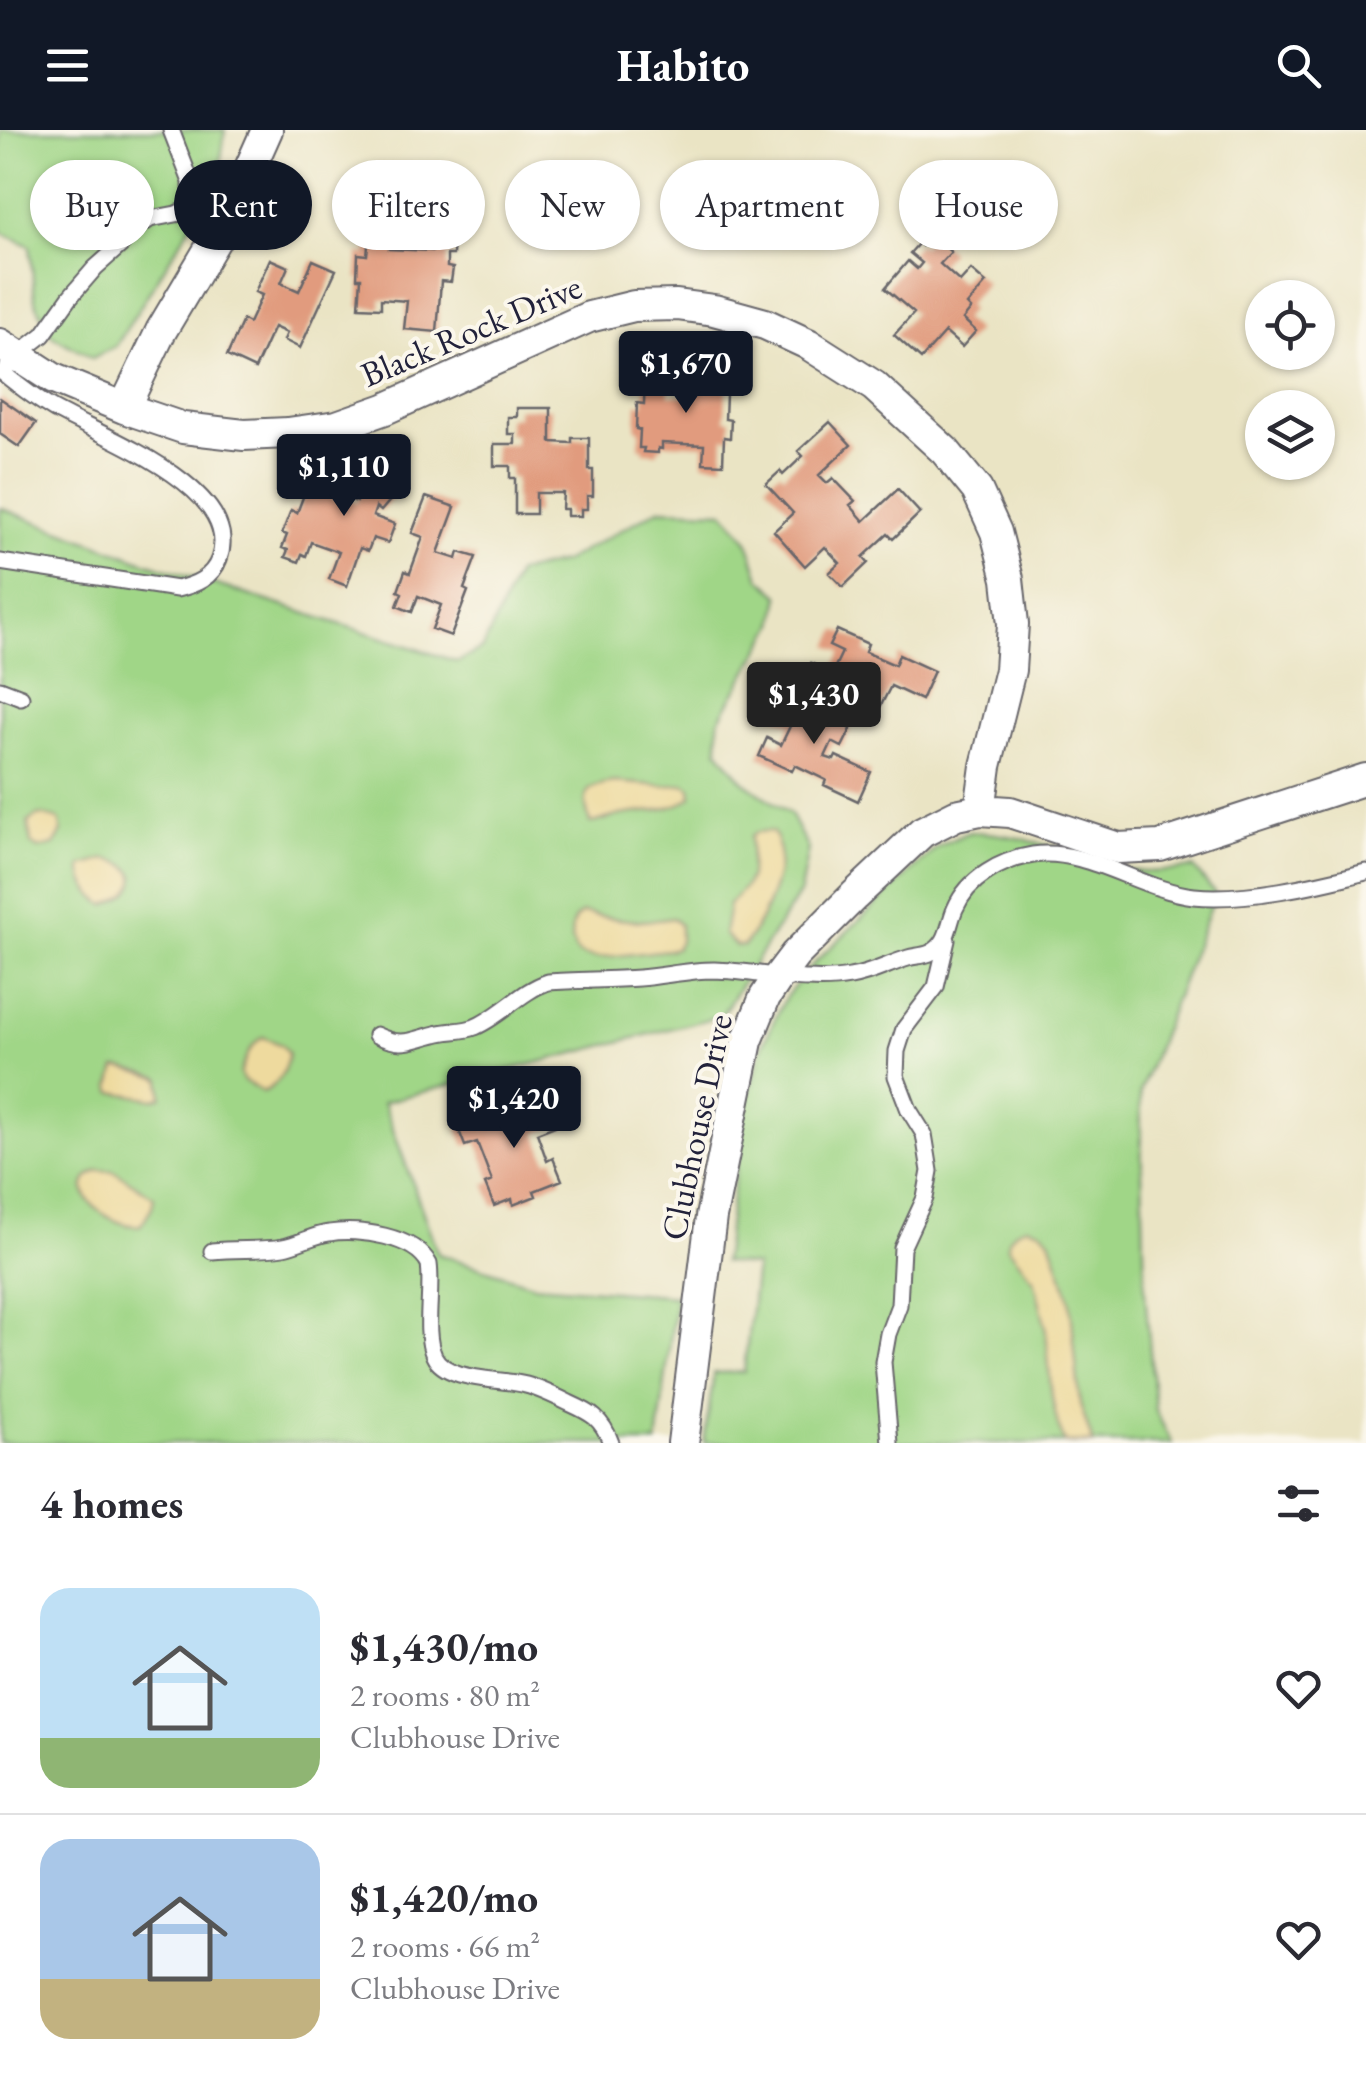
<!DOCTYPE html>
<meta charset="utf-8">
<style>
body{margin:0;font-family:"EB Garamond",serif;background:#f2f2f3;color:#2b2b33;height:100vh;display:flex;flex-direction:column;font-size:38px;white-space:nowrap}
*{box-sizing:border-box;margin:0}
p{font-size:32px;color:#7c7c81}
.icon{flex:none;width:55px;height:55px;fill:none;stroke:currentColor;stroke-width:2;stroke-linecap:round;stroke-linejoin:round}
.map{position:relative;height:1313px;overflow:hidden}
.side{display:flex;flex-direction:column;background:#fff;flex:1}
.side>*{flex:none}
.guide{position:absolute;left:30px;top:30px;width:1308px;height:90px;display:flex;gap:20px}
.tools{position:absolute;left:1245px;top:150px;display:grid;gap:20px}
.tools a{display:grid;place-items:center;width:90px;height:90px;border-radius:50%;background:#fff;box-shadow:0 2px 8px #0004;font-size:50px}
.price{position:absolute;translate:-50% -85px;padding:0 22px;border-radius:10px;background:#111827;color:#fff;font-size:32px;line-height:65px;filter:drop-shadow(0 2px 5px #0008)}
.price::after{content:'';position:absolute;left:50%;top:60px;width:30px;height:22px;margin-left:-15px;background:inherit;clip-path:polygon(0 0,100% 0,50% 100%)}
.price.current{background:#222;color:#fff}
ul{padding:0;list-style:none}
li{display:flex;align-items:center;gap:30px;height:250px;padding:0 40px}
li+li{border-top:2px solid #e1e1e2}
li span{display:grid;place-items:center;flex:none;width:280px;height:200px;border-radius:30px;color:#555}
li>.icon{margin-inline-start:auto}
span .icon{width:120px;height:120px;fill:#fffc;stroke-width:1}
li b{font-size:42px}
h2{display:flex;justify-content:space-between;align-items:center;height:120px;padding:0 40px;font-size:42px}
.chip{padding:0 35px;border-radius:45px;background:#fff;box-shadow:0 2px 8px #0004;font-size:35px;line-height:90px}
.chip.current{background:#111827;color:#fff}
header{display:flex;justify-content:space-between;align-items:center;height:130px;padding:0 40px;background:#111827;color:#fff;font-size:45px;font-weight:700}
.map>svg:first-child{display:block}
.green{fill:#a0d687;stroke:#617c61;stroke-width:2.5}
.sand{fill:#eeda9e;stroke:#887e6c;stroke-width:2.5}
.building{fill:#e19b7e}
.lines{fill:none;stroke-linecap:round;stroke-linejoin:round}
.lane-casing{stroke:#68666b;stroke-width:19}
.street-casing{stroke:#68666b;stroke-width:34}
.lane{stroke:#fff;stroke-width:15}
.street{stroke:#fff;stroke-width:30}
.labels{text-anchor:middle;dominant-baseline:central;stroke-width:8;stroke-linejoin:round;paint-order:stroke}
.street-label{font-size:35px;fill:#22223b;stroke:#fbf7ec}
</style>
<header><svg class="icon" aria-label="menu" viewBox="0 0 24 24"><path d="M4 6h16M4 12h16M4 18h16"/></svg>Habito<svg class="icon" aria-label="search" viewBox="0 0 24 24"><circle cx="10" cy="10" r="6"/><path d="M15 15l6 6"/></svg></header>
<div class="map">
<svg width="1366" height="1313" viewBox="0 0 1366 1313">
<rect width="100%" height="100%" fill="#fbf7ec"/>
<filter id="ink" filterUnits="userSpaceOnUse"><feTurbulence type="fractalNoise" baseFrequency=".01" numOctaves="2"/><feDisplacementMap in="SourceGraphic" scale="20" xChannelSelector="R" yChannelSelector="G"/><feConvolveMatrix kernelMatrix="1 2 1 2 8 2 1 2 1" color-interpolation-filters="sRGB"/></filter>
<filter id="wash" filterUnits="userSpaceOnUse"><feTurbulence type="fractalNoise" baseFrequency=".0048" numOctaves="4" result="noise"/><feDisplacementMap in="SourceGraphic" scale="40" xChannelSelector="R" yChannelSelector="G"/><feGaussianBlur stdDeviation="2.25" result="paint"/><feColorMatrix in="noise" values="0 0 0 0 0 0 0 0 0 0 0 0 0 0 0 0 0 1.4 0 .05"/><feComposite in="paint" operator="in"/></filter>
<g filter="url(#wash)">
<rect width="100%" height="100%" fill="#eae4c4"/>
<path class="green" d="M0 0H225L218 51 116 216 92 228 51 205 35 171 30 116 0 102Z
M0 378 142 431 458 532 483 518 517 443 563 432 659 379 724 381 748 411 760 448 780 465 775 494 719 590 718 620 743 651 790 684 808 719 800 762 721 886 383 972 438 1124 535 1155 676 1166 657 1313H0Z
M969 702C1026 702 1076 729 1131 740 1151 744 1174 740 1194 738L1215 764 1140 962 1145 1162 1155 1280 1172 1313H704L714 1243 744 1242 756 1136 723 1132 744 981 763 914 785 868 814 833 938 716Z"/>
<path class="sand" d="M615 652 664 656 685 654 691 658 692 667C670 682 647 681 621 685 610 687 601 692 590 693 581 662 584 656 615 652Z
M42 685 59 690 62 702 54 715 38 719 31 714 28 692 37 686Z
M768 701 773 702C792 731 763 791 744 816H736L724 804 729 775 746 755 750 746 751 706 757 702Z
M106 729C148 736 140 764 105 775 93 767 80 752 82 736Z
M583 783C613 789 642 794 673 788L680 795V811L676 818 669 820 597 828 581 825 576 821C570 809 568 788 583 783Z
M263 907 282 915 288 923C286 940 279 955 263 962L243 950 240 944C244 930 250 914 263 907Z
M116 938H123L158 947 161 949 162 967 154 969 112 962 111 956Z
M99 1040 114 1041 154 1067 152 1077 141 1095C118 1101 55 1060 99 1040Z
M1027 1096 1041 1100 1050 1109 1070 1169 1080 1274 1093 1313H1065C1050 1280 1050 1247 1047 1212 1046 1194 1040 1175 1036 1157L1034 1150 1008 1117C1007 1106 1017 1099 1027 1096Z"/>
<g id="blocks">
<path class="building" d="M369 105 391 107 389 119 433 121 434 106 454 107 453 125H447V137L453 138 451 152 441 151 437 202 404 199 407 171 381 169V178L359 177 361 148H357L358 124 367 125Z
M932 105 951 122 940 134 960 152 971 140 986 153 967 175 971 179 963 189 976 201 962 217 945 202 921 229 894 205 914 183 885 158 908 131 917 139 922 133 910 123 919 113 922 116Z
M270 129 288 137 281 153 299 161 313 130 336 140 300 218 284 210 287 203 274 197 255 239 227 226 243 190 249 193 262 165 255 162Z
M698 239 727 240 725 289 731 290 730 308 724 307 723 334 703 333 704 315 662 313V319L658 318V323L643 322 644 318H639L640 300 636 299 637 273 644 274 645 247 669 248V265L696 266Z
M0 268 36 293 19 317 0 304Z
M517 278H551V312L572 313V308H589V340H593V366H587V379H581V386H567V379H562L563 363H536V384H515V348H510V336H494V314H515V304H508V287H517Z
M830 292 851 315 819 345 827 353 833 348 855 371 850 375 864 391 898 359 920 383 893 409 888 404 863 427 868 433 843 457 829 443 840 433 825 417 805 436 774 401 793 383 766 354 780 341 783 345 803 326 798 321Z
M388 326 402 338 395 346 404 354 381 381 376 377 373 386 395 394 388 413 373 408 368 421 360 418 347 456 329 449 339 422 311 412 306 426 302 424 299 432 285 427 288 420 282 418 287 405 282 403 291 380 297 383 308 354 323 359 322 363 341 371 343 367 357 372 360 362 351 354 374 327 382 334Z
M426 367 455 377 438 423 457 429 459 422 476 427 464 459 468 461 451 506 432 499 441 475 418 466 412 482 397 476 402 463 398 461 405 441 410 443 423 407 412 403Z
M837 500 868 514 865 522 895 535 899 525 934 541 921 570 891 556 874 589 800 556 811 533 832 543 842 522 829 516Z
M775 563 800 575 802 571 819 578 817 582 851 599 842 617 832 612 825 627 834 630 836 626 871 642 858 671 824 655 826 650 795 635 792 641 759 626 767 608 781 615 791 594 766 582Z
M544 966 555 996 537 1003 547 1031 553 1028 562 1050 534 1061 536 1066 513 1075 512 1069 494 1076 485 1054 492 1051 477 1012 465 1016 458 998Z"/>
</g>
</g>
<g filter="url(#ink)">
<use href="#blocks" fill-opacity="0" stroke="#68666b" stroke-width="2.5"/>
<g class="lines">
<g class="lane-casing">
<path id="lane" d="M0 432 177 459C195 455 212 448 219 429 245 358 100 306 53 279 36 269 19 256 3 243L16 226 43 205 70 167 95 138 122 114 131 102 150 89 176 84 185 80 191 72V52L171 0
M0 559 21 567
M376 905C404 918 410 910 436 904 449 900 462 902 475 897 501 886 521 861 548 852 578 850 609 850 639 848 664 846 689 840 714 840 759 841 806 855 850 847 871 844 888 834 908 828 915 826 923 826 930 823 949 814 948 795 955 779 968 748 1001 730 1033 725 1086 717 1141 760 1194 766 1246 771 1315 755 1366 742
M212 1121C236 1118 260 1121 283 1117 299 1114 313 1105 329 1103 358 1098 415 1106 429 1134 433 1162 423 1202 434 1226 446 1252 501 1248 526 1255 541 1259 555 1266 569 1273 591 1283 602 1288 611 1313
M890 1313 883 1232 888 1204 899 1175 902 1118 925 1068 930 1041 924 1004 909 980 896 946 897 921 904 899 936 857 947 810"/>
</g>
<g class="street-casing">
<path id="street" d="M0 214 54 249 124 278 183 298 244 305 288 303 337 296 385 279 589 187 634 176 677 175 714 180 765 194 808 214 874 256 945 321 977 360 996 402 1008 449 1013 494 1010 540 986 636 980 680
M124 278 161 201 227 90 267 0
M683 1313 711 1087 747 911 765 867 779 846 795 825 854 766 922 702 956 685 980 680 1010 682 1118 718 1160 716 1366 649"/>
</g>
<use href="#lane" class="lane"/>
<use href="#street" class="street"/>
</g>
</g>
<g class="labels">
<g class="street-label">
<text transform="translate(471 200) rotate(-23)">Black Rock Drive</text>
<text transform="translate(696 997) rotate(-78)">Clubhouse Drive</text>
</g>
</g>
</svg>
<div class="tools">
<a><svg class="icon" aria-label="locate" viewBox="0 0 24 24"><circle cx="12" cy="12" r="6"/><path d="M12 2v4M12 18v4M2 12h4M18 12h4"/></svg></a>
<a><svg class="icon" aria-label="layers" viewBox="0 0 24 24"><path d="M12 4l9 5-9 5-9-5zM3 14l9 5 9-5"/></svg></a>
</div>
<b class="price" style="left:686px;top:286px">$1,670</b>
<b class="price" style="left:344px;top:389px">$1,110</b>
<b class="price current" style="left:814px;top:617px">$1,430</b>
<b class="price" style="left:514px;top:1021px">$1,420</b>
<div class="guide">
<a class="chip">Buy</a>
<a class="chip current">Rent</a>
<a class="chip">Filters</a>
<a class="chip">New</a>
<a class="chip">Apartment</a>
<a class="chip">House</a>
</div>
</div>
<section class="side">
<h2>4 homes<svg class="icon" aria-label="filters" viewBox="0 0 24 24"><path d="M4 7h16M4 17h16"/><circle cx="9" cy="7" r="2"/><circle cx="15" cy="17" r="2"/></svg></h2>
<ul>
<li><span style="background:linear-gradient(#bfe0f5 75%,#8fb573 0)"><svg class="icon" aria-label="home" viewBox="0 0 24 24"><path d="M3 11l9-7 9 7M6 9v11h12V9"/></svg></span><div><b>$1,430/mo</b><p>2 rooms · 80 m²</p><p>Clubhouse Drive</p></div><svg class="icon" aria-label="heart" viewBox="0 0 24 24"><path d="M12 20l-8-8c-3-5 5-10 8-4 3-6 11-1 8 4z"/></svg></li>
<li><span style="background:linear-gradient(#a9c7e8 70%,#c2b280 0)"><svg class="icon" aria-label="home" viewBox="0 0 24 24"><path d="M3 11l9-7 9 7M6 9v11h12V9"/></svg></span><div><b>$1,420/mo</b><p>2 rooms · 66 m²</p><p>Clubhouse Drive</p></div><svg class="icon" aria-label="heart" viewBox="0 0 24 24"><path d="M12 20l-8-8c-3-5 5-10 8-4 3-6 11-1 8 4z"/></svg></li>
</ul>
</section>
